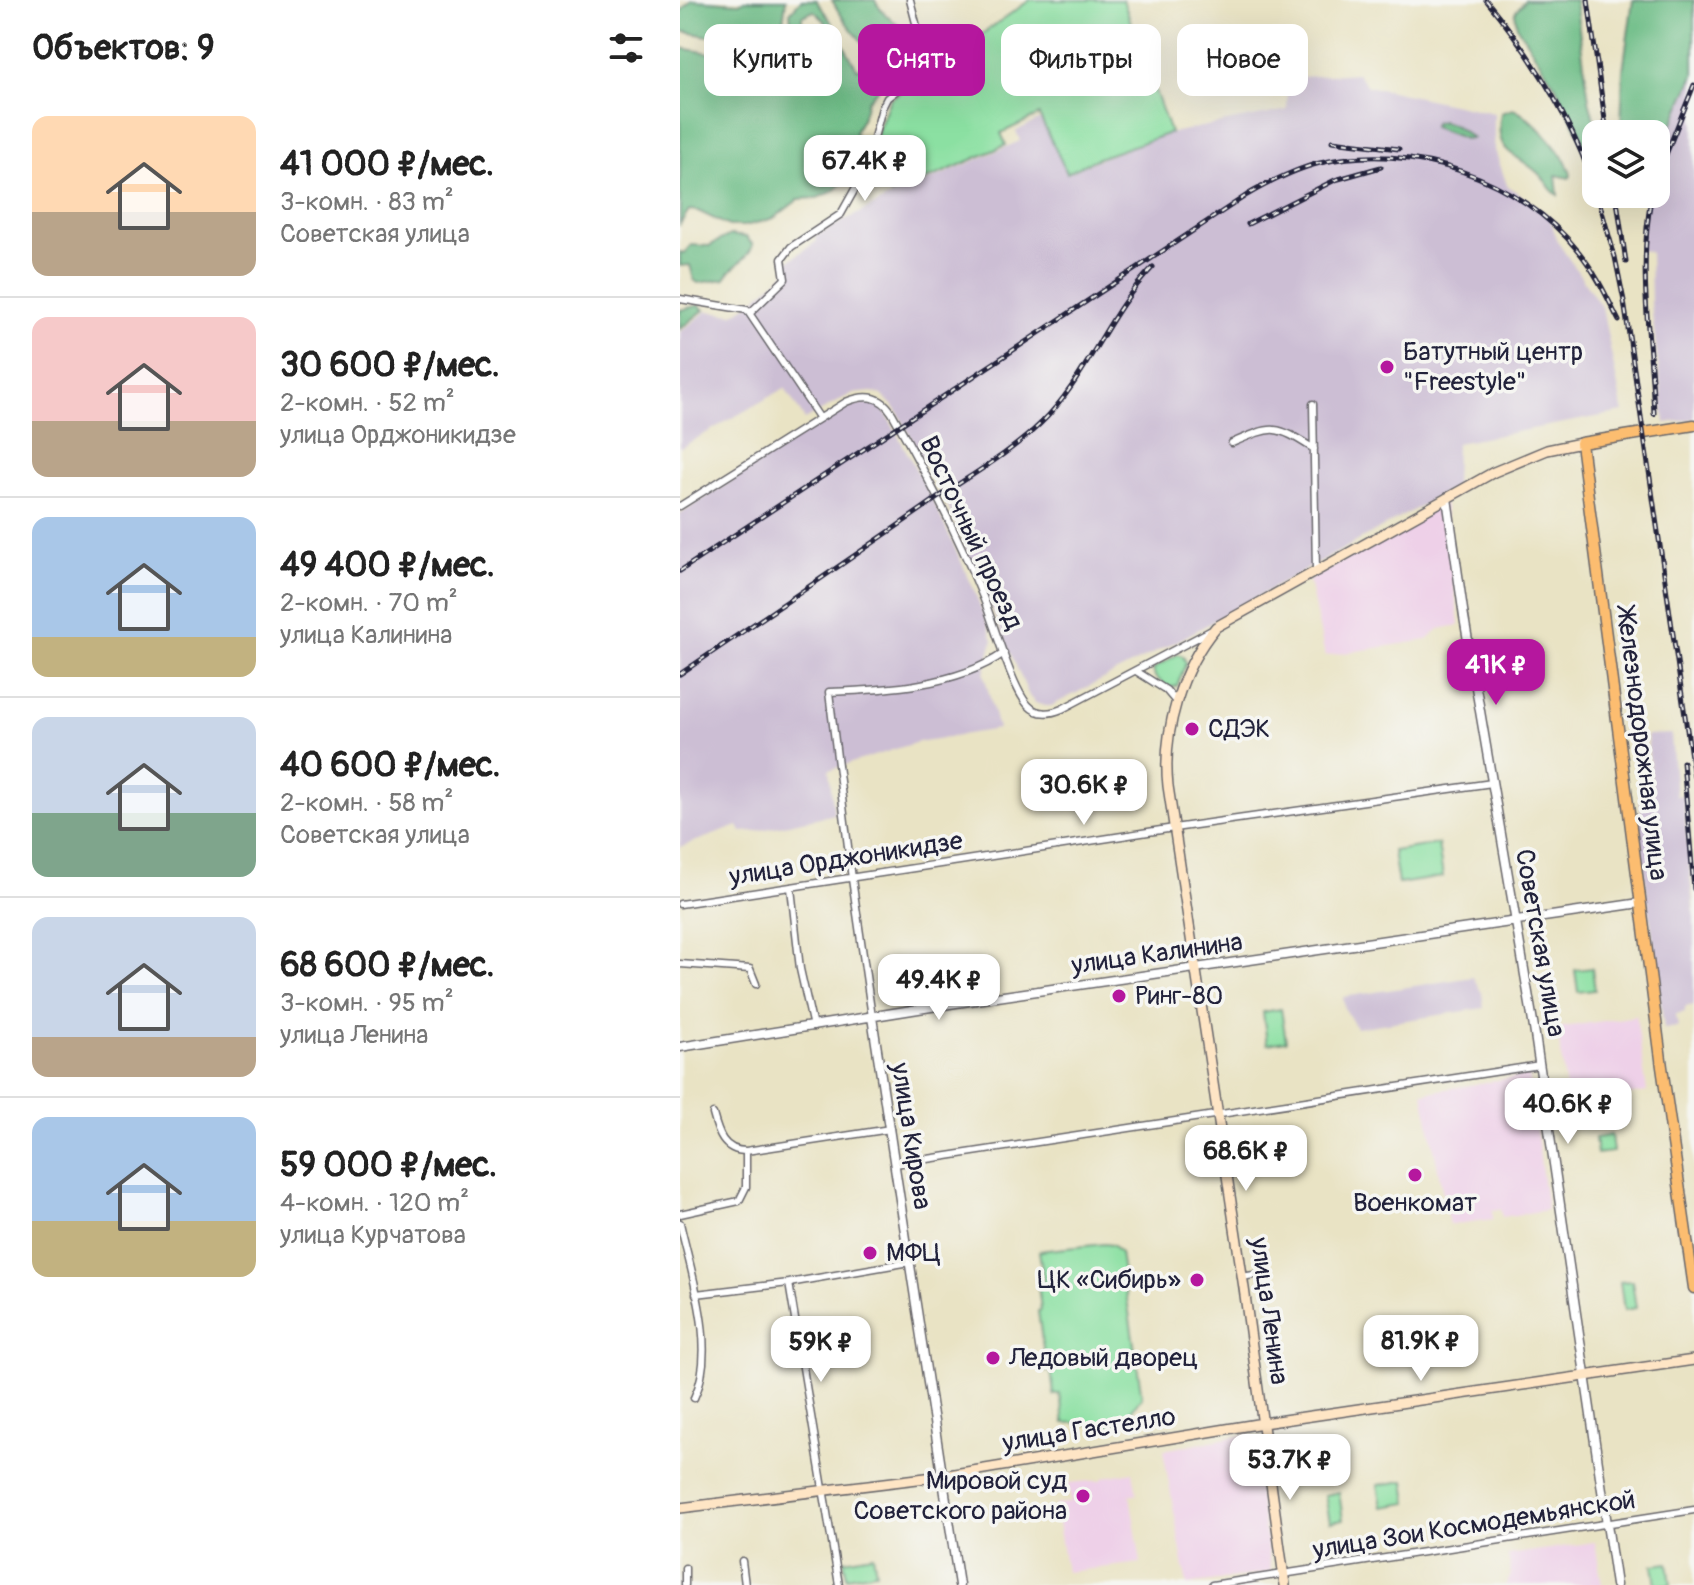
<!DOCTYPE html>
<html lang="ru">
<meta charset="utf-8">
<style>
body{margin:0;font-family:Pangolin,sans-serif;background:#f2f2f2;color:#222;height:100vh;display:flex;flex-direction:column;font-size:30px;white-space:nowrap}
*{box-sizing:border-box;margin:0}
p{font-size:26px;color:#767676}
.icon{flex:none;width:44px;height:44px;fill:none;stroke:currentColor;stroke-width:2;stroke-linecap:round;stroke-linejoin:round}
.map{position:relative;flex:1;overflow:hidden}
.details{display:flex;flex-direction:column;background:#fff;width:680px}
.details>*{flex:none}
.banner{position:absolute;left:24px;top:24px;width:760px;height:72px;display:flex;gap:16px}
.buttons{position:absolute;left:902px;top:120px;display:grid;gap:16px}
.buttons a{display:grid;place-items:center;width:88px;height:88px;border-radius:16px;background:#fff;box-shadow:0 8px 32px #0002;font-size:40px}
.price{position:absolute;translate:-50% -68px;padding:0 18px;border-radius:16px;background:#fff;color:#222;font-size:26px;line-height:52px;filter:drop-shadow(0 2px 4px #0008)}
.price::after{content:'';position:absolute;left:50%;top:48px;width:24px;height:18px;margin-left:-12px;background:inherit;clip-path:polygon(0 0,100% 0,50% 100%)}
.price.current{background:#b5179e;color:#fff}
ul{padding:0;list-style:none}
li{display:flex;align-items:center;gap:24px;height:200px;padding:0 32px}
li+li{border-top:2px solid #e0e0e0}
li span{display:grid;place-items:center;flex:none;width:224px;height:160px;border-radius:16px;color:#555}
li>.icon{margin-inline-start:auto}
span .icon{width:96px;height:96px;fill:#fffc;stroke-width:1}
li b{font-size:34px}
h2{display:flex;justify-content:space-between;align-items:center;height:96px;padding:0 32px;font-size:34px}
.pill{padding:0 28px;border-radius:16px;background:#fff;box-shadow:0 8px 32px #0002;font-size:28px;line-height:72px}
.pill.current{background:#b5179e;color:#fff}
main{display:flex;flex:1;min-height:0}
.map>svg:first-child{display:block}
.built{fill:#eed0e8}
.industrial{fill:#ccbed4}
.green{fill:#8be0a2;stroke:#56816e;stroke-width:2}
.forest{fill:#70be88;stroke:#497062;stroke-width:2}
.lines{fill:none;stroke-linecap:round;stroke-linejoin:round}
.minor-casing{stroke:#68666b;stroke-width:9}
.tertiary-casing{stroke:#68666b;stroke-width:11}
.secondary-casing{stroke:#68666b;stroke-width:12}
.primary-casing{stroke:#68666b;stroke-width:13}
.minor{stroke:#fff;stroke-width:6}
.tertiary{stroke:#fff;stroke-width:8}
.secondary{stroke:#fee5c5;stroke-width:9}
.primary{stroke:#fcbd6f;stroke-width:10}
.rail-casing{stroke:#22223b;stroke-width:5}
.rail{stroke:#f6f6f2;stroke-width:2;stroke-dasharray:6;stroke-linecap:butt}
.poi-dot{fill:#b5179e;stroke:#f6f6f2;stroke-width:3}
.labels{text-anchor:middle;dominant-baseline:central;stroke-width:7;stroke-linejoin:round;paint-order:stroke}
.poi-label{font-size:26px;fill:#22223b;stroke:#f6f6f2;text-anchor:start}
.street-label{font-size:26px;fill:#22223b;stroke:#f6f6f2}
</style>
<main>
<section class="details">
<h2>Объектов: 9<svg class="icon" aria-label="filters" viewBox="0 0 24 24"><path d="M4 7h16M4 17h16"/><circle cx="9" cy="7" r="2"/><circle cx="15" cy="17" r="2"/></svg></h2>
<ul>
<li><span style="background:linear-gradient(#ffd9b3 60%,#b9a48a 0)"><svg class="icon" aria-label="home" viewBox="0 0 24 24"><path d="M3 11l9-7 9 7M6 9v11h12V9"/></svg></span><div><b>41 000 ₽/мес.</b><p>3-комн. · 83 m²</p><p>Советская улица</p></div></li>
<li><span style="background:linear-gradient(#f6c9c9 65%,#b9a48a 0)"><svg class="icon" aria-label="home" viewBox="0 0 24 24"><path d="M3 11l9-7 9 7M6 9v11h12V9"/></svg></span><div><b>30 600 ₽/мес.</b><p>2-комн. · 52 m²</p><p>улица Орджоникидзе</p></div></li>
<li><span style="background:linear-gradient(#a9c7e8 75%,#c2b280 0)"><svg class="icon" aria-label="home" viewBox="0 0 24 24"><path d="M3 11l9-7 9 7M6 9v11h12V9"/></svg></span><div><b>49 400 ₽/мес.</b><p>2-комн. · 70 m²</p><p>улица Калинина</p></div></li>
<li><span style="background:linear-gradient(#c9d6e8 60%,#7fa58c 0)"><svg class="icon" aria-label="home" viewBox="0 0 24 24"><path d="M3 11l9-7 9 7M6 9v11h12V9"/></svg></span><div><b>40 600 ₽/мес.</b><p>2-комн. · 58 m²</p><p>Советская улица</p></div></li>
<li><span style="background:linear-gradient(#c9d6e8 75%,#b9a48a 0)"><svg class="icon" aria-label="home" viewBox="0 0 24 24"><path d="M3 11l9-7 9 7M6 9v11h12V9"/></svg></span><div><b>68 600 ₽/мес.</b><p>3-комн. · 95 m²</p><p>улица Ленина</p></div></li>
<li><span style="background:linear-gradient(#a9c7e8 65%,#c2b280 0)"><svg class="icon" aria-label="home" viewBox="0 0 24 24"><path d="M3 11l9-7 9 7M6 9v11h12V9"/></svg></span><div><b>59 000 ₽/мес.</b><p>4-комн. · 120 m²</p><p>улица Курчатова</p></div></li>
</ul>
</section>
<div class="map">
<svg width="1014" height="1585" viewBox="0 0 1014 1585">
<rect width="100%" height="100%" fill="#f6f6f2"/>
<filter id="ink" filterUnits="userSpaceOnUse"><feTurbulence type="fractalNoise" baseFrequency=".0125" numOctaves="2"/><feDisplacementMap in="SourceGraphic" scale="16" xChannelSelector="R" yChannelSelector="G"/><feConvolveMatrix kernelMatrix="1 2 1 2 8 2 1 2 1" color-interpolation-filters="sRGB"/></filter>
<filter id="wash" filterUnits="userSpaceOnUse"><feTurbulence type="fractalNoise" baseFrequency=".006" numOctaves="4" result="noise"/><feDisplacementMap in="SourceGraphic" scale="32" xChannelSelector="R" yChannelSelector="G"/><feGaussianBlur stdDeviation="1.8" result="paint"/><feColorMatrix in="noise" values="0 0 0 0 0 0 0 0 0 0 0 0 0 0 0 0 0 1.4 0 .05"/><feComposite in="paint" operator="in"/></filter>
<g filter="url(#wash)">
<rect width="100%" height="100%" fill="#e9e3c4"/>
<path class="built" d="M764 503 779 625 759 629 747 640 645 656 629 580Z
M956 1016 967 1092 888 1104 877 1028Z
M849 1075 867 1210 822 1217 821 1209 812 1210 813 1219 769 1225 743 1093Z
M570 1434 591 1572 507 1585 483 1450Z
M453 1472 457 1494 450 1495 461 1563 386 1572 375 1505 391 1502 388 1483 421 1480 424 1477Z
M915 1542 922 1585H825L831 1575 828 1555Z"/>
<path class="industrial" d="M1014 65V419L985 423 971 304 970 252 961 250 965 194H976V138L1002 83Z
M677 73 687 86 814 113V147L827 185 870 217 877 241 922 308 943 412 776 443 775 487 501 639 371 706H365L355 703 349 696 267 505 216 409 202 395 192 392 171 394 125 420 105 388 0 448V332L27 311 54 314 69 304 105 273 107 262 137 241 135 236 206 199 340 141 336 131 361 119 387 174 417 160 491 133 607 110 608 78Z
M183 403 200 406 207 415 255 505 292 585 313 640 304 674 318 729 238 742 149 770 154 814 77 831 61 832 58 826 0 847V514L158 412Z
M991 734 996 796 1003 795 1014 918V1005L1005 1007V1012L996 1014 998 1027 984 1029 968 900H965L964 895 967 894 958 817 962 816 959 800 973 797 967 735Z
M793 977 802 993 804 1008 676 1028 665 1009 663 997Z"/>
<path class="green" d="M350 0H443L490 133 418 158 387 173 359 115 321 133 326 145 211 195 196 151 197 133 210 99Z
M498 654 503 656 506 663 497 686 489 688 475 677 473 669Z
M758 844 763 877 718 884 713 851Z
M912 968 915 990 898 992 895 970Z
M601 1009 606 1041 587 1044 583 1012Z
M931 1135 933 1152 917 1154 915 1138Z
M424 1244 432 1245 440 1253 462 1397C456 1402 453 1411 446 1417 426 1434 404 1420 384 1423L380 1394 374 1395 371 1370 366 1371 358 1311 361 1310 358 1285 364 1283 359 1251Z
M952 1281 956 1308 944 1310 940 1282Z
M725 1481 728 1503 702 1507 698 1485Z
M659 1492 663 1520 650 1522 645 1495Z
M193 1555 196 1572 167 1577 164 1560Z
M988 1563 991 1585H976L973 1565Z"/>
<path class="forest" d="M12 0 59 3 65 0H106L103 22 107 26 111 23 110 12 121 0H136L150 20 177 69 190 66 195 57C180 38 163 22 152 0H195C198 9 216 26 225 28 230 42 216 61 204 68L203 83 187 101 182 119 175 131 177 149 173 166 167 179 152 192 137 198 119 199 94 218 65 226H49L18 211 9 210 0 224V48L30 53H61L96 48 109 40 134 47 149 45 151 40 145 21 134 11 122 16V29L118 34 92 31 28 36 0 31V12Z
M845 0H895L909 100 918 134 916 168 875 85 837 27 835 12Z
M953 0H1014V75L978 157V124L962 128 955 134 946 133 941 127 943 70Z
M833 109C849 114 890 159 891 176L889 178 876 175 878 195C870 191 868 183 861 176 837 151 813 157 821 113Z
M761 121 774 125 792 138 785 139 753 127 754 123Z
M50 235 66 237 73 245C67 261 52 265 45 279L18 283 14 280 10 265 0 266V252L4 253 11 245 29 246Z
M19 305 24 310 0 329V310Z"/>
</g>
<g filter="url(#ink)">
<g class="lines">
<g class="minor-casing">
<path id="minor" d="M0 299 67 310 139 417
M70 313 105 279 102 259 111 247 161 214 185 171 202 108 207 98 244 69 243 50 230 0
M633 404 636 571
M552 443C594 425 595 424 634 449
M0 506 166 402C185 394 201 395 212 413 246 473 277 533 303 597 313 621 332 688 348 705 357 715 370 714 382 709L530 631
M456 671 486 690 497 703
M111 888 120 969 133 1027
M0 904 494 828 812 783
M0 964 70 969 76 984
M192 1017 172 879 149 692C205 690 277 686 324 653
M33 1114C38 1133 43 1151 66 1151
M215 1164 860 1065
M0 1214 59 1201 66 1187V1151L210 1129
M0 1223C11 1273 38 1350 14 1398
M562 1277 585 1273
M109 1283 159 1585
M16 1294 109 1283 230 1262
M62 1561 65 1585
M5 1568V1585
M532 1585 1014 1510"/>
</g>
<g class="tertiary-casing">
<path id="tertiary" d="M767 498 784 617 854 1028 936 1585
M192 1017 279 1585
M0 1047 276 1003 960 903"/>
</g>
<g class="secondary-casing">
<path id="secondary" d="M0 1508 262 1476 583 1423 1014 1360
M605 1585 564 1288 488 786C482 732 501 668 536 627L814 472 867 450 901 443"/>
</g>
<g class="primary-casing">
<path id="primary" d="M1014 425 901 443 982 1067 1014 1288"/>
</g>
<use href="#minor" class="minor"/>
<use href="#tertiary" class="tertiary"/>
<use href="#secondary" class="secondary"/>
<use href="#primary" class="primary"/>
<g class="rail-casing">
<path id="rail" d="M806 0C853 57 893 121 916 192
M908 0 927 134
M652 141 719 149
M976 179 1014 85
M917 194 935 257 944 301 1014 777
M936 194 946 262
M972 194C957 267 971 340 974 414
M568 224 655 180 701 167
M0 571 567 195C590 182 615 169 640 163 733 141 840 178 899 252 916 273 927 297 939 321
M0 674C86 616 172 558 256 499 291 475 329 454 360 424 407 379 426 315 473 267
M1003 762 1014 889"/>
</g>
<use href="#rail" class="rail"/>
</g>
</g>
<g class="poi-dot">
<circle cx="707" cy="367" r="8"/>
<circle cx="512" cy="729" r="8"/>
<circle cx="439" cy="996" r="8"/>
<circle cx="735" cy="1175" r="8"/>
<circle cx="190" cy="1253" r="8"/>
<circle cx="517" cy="1280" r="8"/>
<circle cx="313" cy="1358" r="8"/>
<circle cx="403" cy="1496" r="8"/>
</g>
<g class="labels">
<g class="poi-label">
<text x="723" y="352">Батутный центр<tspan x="723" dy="30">"Freestyle"</tspan></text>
<text x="528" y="729">СДЭК</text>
<text x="455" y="996">Ринг-80</text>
<text x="735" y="1203" text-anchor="middle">Военкомат</text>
<text x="206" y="1253">МФЦ</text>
<text x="501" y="1280" text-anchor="end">ЦК «Сибирь»</text>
<text x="329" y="1358">Ледовый дворец</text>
<text x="387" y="1481" text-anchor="end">Мировой суд<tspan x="387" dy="30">Советского района</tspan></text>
</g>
<g class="street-label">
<text transform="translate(291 533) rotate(65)">Восточный проезд</text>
<text transform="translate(962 744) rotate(83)">Железнодорожная улица</text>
<text transform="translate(166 859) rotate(-9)">улица Орджоникидзе</text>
<text transform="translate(860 943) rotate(80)">Советская улица</text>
<text transform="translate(477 954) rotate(-8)">улица Калинина</text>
<text transform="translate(231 1136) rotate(81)">улица Кирова</text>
<text transform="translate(589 1311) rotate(82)">улица Ленина</text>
<text transform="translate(409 1430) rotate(-9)">улица Гастелло</text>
<text transform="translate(794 1525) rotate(-9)">улица Зои Космодемьянской</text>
</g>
</g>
</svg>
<div class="buttons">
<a><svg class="icon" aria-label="layers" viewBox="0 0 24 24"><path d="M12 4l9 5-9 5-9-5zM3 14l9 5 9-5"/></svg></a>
</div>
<b class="price" style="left:185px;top:203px">67.4K ₽</b>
<b class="price current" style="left:816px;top:707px">41K ₽</b>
<b class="price" style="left:404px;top:827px">30.6K ₽</b>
<b class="price" style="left:259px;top:1022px">49.4K ₽</b>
<b class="price" style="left:888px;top:1146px">40.6K ₽</b>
<b class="price" style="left:566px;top:1193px">68.6K ₽</b>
<b class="price" style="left:741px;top:1383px">81.9K ₽</b>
<b class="price" style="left:141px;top:1384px">59K ₽</b>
<b class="price" style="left:610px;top:1502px">53.7K ₽</b>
<div class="banner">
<a class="pill">Купить</a>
<a class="pill current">Снять</a>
<a class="pill">Фильтры</a>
<a class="pill">Новое</a>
</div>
</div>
</main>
